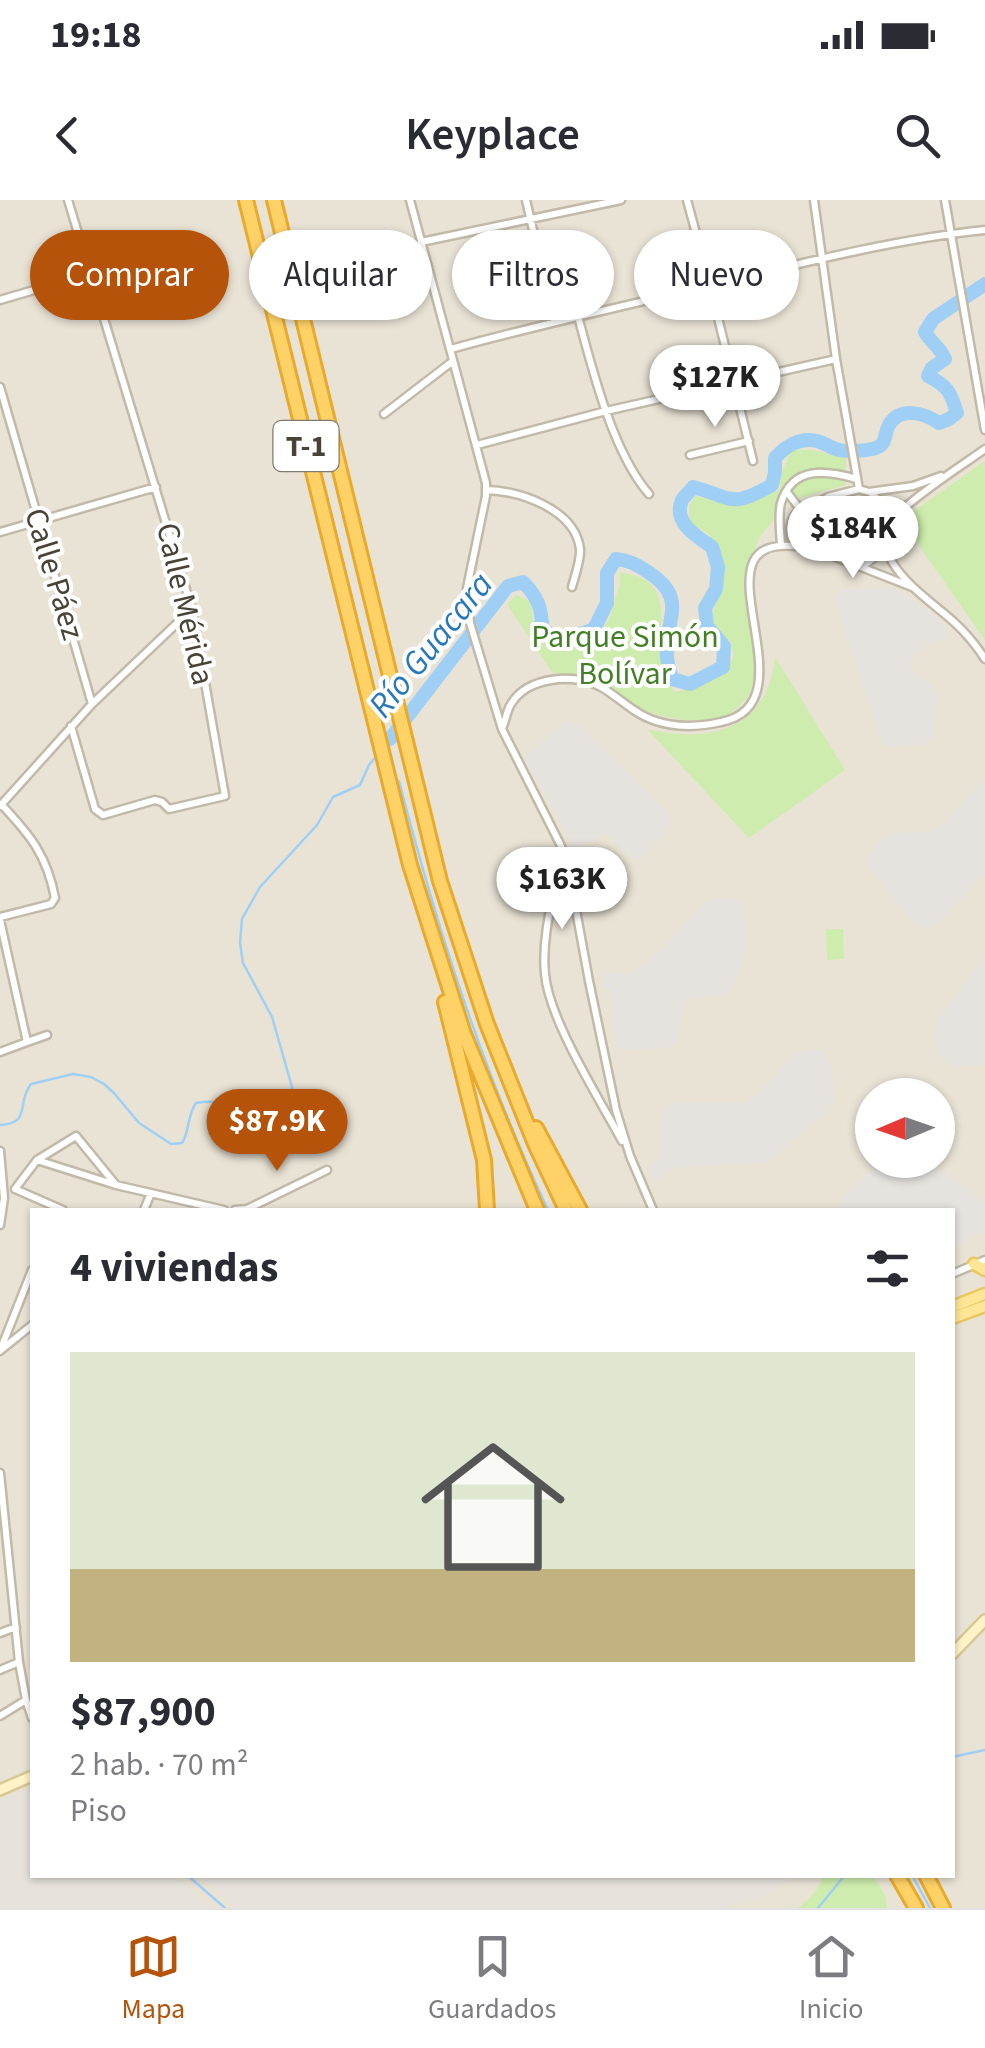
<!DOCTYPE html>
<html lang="es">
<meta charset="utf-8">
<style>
body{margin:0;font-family:"Source Sans 3",sans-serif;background:#f2f2f3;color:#2b2b33;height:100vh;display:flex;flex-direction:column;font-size:38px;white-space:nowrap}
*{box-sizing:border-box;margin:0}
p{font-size:32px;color:#7c7c81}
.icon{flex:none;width:55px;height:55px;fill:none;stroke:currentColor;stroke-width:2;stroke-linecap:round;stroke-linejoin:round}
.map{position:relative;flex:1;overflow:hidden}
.sheet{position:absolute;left:30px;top:1008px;width:925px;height:670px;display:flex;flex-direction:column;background:#fff;border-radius:0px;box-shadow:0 2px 8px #0004}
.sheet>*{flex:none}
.guide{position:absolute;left:30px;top:30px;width:925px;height:90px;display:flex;gap:20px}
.needle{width:65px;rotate:268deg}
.fabs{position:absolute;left:855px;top:878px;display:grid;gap:20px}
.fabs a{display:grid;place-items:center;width:100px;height:100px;border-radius:50%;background:#fff;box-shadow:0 2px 8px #0004;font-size:50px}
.price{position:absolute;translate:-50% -85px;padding:0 22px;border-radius:35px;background:#fff;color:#222;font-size:32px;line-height:65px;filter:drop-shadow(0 2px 5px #0008)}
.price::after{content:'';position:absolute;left:50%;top:60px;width:30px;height:22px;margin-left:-15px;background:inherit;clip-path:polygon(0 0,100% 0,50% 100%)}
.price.on{background:#b45309;color:#fff}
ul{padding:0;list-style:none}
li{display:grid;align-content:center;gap:20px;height:530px;padding:0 40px}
li span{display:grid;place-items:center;height:310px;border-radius:0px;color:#555}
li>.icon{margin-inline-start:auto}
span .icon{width:180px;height:180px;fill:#fffc;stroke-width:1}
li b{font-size:42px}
h2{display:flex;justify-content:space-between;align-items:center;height:120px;padding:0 40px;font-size:42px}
.pill{padding:0 35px;border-radius:45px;background:#fff;box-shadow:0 2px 8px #0004;font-size:35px;line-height:90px}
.pill.on{background:#b45309;color:#fff}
.status{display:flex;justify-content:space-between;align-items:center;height:70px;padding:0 50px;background:#fff;direction:ltr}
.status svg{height:28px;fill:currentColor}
header{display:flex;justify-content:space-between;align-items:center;height:130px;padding:0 40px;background:#fff;font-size:45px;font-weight:600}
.dock{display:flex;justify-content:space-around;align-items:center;height:140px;border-top:2px solid #e1e1e2;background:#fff;font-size:28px;color:#7c7c81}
.dock a{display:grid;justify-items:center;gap:5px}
.dock .on{color:#b45309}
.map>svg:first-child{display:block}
.residential{fill:#e9e3d5;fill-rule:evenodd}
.industrial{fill:#e7e3dc}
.green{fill:#cdecad}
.parking{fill:#e6e3df}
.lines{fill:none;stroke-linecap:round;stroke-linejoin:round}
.stream{stroke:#a0cff5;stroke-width:2.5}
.river{stroke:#a0cff5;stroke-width:14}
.street-casing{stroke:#c1baa9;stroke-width:11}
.secondary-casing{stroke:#d8c894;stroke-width:14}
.primary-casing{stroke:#ecc65e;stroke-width:15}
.highway-casing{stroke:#e8aa2e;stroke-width:18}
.street{stroke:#fff;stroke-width:6}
.secondary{stroke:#fff3c7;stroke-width:9}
.primary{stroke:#ffe596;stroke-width:10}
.highway{stroke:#ffd268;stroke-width:12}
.labels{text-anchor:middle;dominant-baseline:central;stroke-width:8;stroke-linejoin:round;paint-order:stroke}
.shield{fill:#fff;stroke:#807b72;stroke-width:2.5}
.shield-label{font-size:30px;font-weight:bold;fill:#494236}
.street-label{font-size:32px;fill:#494236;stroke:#fff}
.park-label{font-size:32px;fill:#437f24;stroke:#fff}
.water-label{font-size:35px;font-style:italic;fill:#2778bd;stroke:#fff}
</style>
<div class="status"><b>19:18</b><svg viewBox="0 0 49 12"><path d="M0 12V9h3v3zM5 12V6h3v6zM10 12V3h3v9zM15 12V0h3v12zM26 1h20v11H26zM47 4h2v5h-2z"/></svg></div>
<header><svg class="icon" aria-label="back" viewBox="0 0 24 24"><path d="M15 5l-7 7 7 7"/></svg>Keyplace<svg class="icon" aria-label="search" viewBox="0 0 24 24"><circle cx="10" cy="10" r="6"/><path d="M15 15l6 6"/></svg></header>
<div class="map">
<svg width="985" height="1708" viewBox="0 0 985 1708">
<rect width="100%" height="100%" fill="#f5f1e7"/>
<path class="residential" d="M0 0H985V1708H0ZM872 895H938V960H872ZM32 1010H952V1675H32Z"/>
<path class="industrial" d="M32 1588V1675H173L212 1708H0V1600Z
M199 1675H799L766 1696 718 1708H237Z"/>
<path class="green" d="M792 250H812L846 258V285L788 301 759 338 746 374 747 411 756 471 749 496 725 520H682L651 513 633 506 605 485 552 472 507 404 516 395 530 401 534 425 551 444 573 447 597 434 609 420 620 383V372C627 374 637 375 643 379 668 392 660 423 660 445 661 462 667 477 674 492L688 489 725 473 734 455 730 441 716 427 712 415 723 380V365L710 335 689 322V306L695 296 741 306 779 290 783 269Z
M985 261V440L901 320Z
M775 457 845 570 749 638 647 529C689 539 741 538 764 496 771 485 773 470 775 457Z
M826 729H843L844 759 827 760Z
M823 1675H873L885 1695 887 1708H798C810 1698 819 1691 823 1675Z"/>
<path class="parking" d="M895 388 941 420 949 438 927 445 915 453 909 463 914 475 931 484 939 494 932 535 925 545 888 547 883 545 837 407 836 396 841 390Z
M567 521 577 524 669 614 671 627 640 659 629 657 609 635 604 634 576 649 525 561 529 553Z
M985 580V673L939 722 932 727H923L913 722 867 665V655L890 633 928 632 943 624Z
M715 699H736L744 707 746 749 733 787 723 795 686 799 676 843 668 848 622 850 617 847 615 843 613 795 610 790 603 786V774L633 772 642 766 656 755 706 701Z
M985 756V865L955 866 945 860 938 852 935 844 934 830 937 821Z
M818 849 829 859 832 872 833 903 830 909 767 962 672 968 654 981 648 971 659 958 662 947 661 919 663 911 671 904 678 902 747 903 762 890 796 853Z
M882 960H924L974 994 985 1002V1036L983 1033H977L961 1043H953L952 1010H836L840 1001Z"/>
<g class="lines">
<path class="stream" d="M399 581C437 728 483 872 548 1010
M0 925C32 924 16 902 31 884L73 874 91 877 104 884 114 893 139 923 171 944 182 943C190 931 187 915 196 903 208 901 222 901 233 908 242 914 244 920 255 924L284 909 291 898 292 887 272 817 243 763 240 743 242 719 260 687 317 625 333 597 360 585 369 565 378 554
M952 1557 985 1550
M187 1675 225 1708
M912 1675 930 1708
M818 1708 845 1675"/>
<path class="river" d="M390 539 508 386 523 382C538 397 542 409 542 429L562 441 594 429 607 403V373L616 359C628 360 635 364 645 370 690 398 665 416 667 455 667 463 670 471 672 479L690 484 723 467 724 446 707 426 705 408 716 389 718 367 712 347C697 337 672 322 682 300 682 299 693 288 693 287 734 298 730 309 772 285L775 272V258C786 246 799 237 817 241 825 243 832 249 839 250 848 252 863 251 872 249 888 246 883 236 889 225 900 206 924 213 939 223L949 219 957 213C951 193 948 186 928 176L932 168 945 159C940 147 931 143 925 132L933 119 985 84"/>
<g class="street-casing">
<path id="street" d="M68 0 192 409 225 596 169 609 162 602 155 600 103 615 95 609 71 526
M410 0 486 283V296L467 388 470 423 502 529 561 646 571 683 589 781 616 910 630 956 653 1010
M526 0 554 120
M687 0 710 85 753 261
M814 0 836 159 859 289
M945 0 985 230
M421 42 621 0
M0 100 89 74
M578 116C592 169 613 253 649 294
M451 149C541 124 633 104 724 82 810 61 897 39 985 30
M0 187 92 504
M384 214 453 161
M477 245 606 211 836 159
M985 249C958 268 928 287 903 309 853 353 925 395 955 423 967 434 976 445 985 459
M690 255 749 241
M486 290C520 291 575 309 580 349 581 360 575 375 572 387
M787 292 800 309
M871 293C881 301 889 310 889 323
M0 332 156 287
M781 344C780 331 778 315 781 303 793 264 828 271 857 279
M796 344 791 337C788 316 797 310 816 304
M863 366 880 353 885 342
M912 387 820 351 808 333V319L816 304 828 297 859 289 869 292 913 286 941 276
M503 526C506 519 507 510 511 504 528 476 575 473 601 487 619 497 634 514 653 520 675 528 699 527 721 522 824 502 669 311 820 351
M0 606 92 504 191 410
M561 653C555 692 541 735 545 774 549 820 599 898 622 941
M0 717 51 704 55 698C47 655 30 635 1 604
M0 720 27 842 0 852
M27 842 47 835
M0 951 4 998 0 1025
M37 960 15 989 63 1010
M116 985 76 936 37 960 116 985 224 1010
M144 1010 151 993
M235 1010 247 1009 327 970
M952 1074 985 1060
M1 1150 32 1125
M0 1151 32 1070
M0 1273 19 1462 26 1500 32 1518
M0 1433 16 1427
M0 1470 19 1462
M0 1516 26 1500"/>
</g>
<g class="secondary-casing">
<path id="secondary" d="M952 1454 985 1420
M0 1590 32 1576"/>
</g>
<g class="primary-casing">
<path id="primary" d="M974 1064 985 1070
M952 1107 985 1094
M952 1118 985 1106"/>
</g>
<g class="highway-casing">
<path id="highway" d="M246 0 410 665 464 834 537 1010
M274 0 440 681 487 824 535 944 566 1010
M445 802 484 960 487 1010
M536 928 580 1010
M897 1675 916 1708
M926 1675 943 1708"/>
</g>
<use href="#street" class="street"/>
<use href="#secondary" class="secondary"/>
<use href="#primary" class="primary"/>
<use href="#highway" class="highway"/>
</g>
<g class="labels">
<rect class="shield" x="273.5" y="221" width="65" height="50" rx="8"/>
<g class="shield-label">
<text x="306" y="246">T-1</text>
</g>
<g class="street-label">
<text transform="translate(54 374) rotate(73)">Calle Páez</text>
<text transform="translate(185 404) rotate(77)">Calle Mérida</text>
</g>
<g class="park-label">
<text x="625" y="437">Parque Simón<tspan x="625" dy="37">Bolívar</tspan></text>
</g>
<g class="water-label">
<text transform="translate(431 445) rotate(-51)">Río Guacara</text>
</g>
</g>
</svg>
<div class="fabs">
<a><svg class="needle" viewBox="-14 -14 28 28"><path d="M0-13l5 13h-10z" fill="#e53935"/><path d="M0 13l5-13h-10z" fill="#7c7c81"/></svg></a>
</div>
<b class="price" style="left:715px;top:230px">$127K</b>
<b class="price" style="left:853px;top:381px">$184K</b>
<b class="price" style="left:562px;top:732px">$163K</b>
<b class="price on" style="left:277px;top:974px">$87.9K</b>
<div class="guide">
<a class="pill on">Comprar</a>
<a class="pill">Alquilar</a>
<a class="pill">Filtros</a>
<a class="pill">Nuevo</a>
</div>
<section class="sheet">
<h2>4 viviendas<svg class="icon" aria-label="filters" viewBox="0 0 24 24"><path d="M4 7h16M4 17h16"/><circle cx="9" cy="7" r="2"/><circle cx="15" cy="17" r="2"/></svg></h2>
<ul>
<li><span style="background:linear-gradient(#dfe7d0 70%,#c2b280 0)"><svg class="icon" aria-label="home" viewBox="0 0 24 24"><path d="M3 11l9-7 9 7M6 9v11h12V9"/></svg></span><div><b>$87,900</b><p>2 hab. · 70 m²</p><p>Piso</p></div></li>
</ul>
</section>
</div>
<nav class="dock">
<a class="on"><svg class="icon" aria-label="map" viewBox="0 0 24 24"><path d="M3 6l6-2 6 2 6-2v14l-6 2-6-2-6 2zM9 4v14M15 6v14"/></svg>Mapa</a>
<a><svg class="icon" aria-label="saved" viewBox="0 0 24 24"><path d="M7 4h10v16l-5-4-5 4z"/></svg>Guardados</a>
<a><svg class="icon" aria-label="home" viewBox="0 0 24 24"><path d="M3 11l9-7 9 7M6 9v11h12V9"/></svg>Inicio</a>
</nav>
